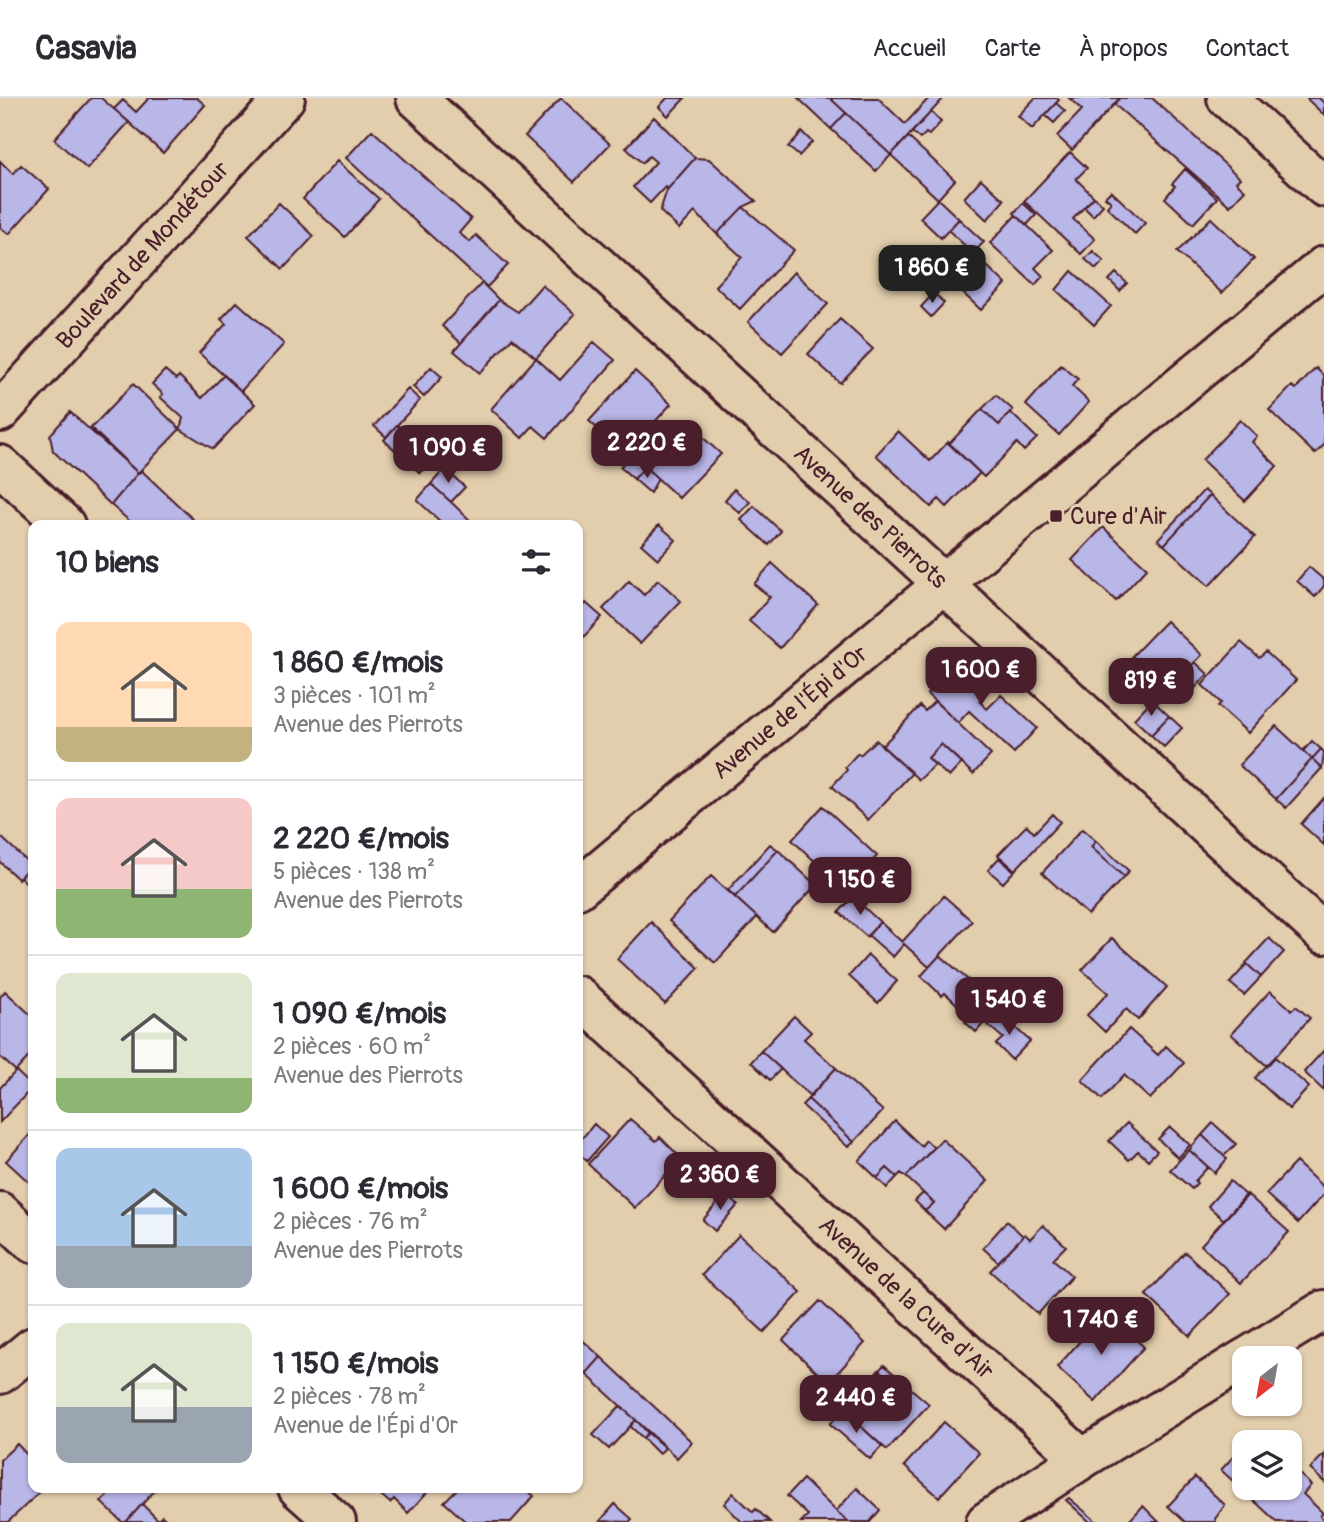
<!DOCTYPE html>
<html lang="fr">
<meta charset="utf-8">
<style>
body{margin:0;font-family:Pangolin,sans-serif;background:#f2f2f3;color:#2b2b33;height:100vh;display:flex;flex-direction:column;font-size:26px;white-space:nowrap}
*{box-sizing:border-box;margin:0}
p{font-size:23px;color:#7c7c81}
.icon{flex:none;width:38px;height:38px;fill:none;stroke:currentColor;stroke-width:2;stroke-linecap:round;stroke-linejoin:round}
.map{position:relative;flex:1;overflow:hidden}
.details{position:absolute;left:28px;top:422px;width:555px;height:973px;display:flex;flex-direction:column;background:#fff;border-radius:14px;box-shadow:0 2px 5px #0004}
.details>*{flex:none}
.needle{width:46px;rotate:211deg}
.buttons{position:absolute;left:1232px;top:1248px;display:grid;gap:14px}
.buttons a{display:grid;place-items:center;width:70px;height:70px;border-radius:14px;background:#fff;box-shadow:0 2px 5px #0004;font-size:35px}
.price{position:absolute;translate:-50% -60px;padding:0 16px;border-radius:14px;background:#4a1f2b;color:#fff;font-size:23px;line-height:46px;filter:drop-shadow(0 2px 4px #0008)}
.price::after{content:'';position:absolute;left:50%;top:42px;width:21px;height:16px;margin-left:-10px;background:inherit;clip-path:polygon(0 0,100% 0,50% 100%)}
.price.on{background:#222;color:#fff}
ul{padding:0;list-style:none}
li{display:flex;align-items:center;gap:21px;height:175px;padding:0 28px}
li+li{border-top:2px solid #e1e1e2}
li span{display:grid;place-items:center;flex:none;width:196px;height:140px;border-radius:14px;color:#555}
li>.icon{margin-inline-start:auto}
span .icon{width:84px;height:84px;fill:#fffc;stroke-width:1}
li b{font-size:30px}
h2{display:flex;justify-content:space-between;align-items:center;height:84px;padding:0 28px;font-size:30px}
header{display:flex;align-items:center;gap:42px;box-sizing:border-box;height:98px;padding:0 35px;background:#fff;border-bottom:2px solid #e1e1e2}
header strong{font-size:33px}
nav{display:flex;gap:38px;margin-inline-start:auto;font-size:24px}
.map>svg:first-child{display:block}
.building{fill:#b9b6e8;stroke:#4a1f2b;stroke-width:2}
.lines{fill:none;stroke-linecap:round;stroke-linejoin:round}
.minor-casing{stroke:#4a1f2b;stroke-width:44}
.minor{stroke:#e2cead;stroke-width:38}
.poi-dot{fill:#4a1f2b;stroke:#e2cead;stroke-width:2.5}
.labels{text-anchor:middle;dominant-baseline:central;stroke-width:6;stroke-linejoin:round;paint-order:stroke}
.street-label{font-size:24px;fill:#4a1f2b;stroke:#e2cead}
.poi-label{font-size:24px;fill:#4a1f2b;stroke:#e2cead;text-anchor:start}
</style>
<header>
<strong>Casavia</strong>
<nav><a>Accueil</a><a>Carte</a><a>À propos</a><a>Contact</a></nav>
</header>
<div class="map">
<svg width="1324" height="1424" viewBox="0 0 1324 1424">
<rect width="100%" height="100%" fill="#e2cead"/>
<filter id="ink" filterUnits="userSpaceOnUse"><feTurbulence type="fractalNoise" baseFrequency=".0143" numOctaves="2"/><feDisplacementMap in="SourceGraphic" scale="14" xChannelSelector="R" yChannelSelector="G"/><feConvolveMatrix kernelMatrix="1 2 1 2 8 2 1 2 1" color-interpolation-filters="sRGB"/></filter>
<g filter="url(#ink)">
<path class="building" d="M91 0H101L129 24 87 71 54 41Z
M149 0H197L205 7 163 55 114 11 123 2 136 14Z
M561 0 610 46 574 84 525 38Z
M667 0H685L668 18 659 9Z
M798 0H830L846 15 831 31Z
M830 0H878L905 26 929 0H944L891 57Z
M1035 0H1057L1059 2 1032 31 1018 18Z
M1069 0H1120L1072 52 1057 38 1082 12Z
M1120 0H1152L1240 80 1236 84 1245 92 1230 108 1114 6Z
M1308 0H1319L1324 5V17L1307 1Z
M1056 5 1065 13 1054 25 1045 17Z
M931 14 941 24 929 37 926 35 920 41 912 34Z
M846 15 891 57 876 73 831 31Z
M654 19 695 60 667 92 666 88 650 105 633 89 656 64 649 58 642 65 626 50Z
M372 32 471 121 459 135 470 144 476 137 508 167 487 189 346 60Z
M802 34 812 44 799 58 788 49Z
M908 39 955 82 938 101 891 57Z
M1070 54 1087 70 1076 81 1094 99 1073 121 1095 141 1081 156 1024 103Z
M695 60 709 61 756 103 743 109 717 136 695 114 679 131 660 113 667 92Z
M0 63 13 76 21 67 49 91 9 136 0 129Z
M337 63 379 101 345 139 303 101Z
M1185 71 1217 100 1193 126 1165 100 1175 88 1172 86Z
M981 81 1004 102 987 122 964 100Z
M1111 93 1145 125 1135 136 1107 109 1111 104 1105 99Z
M1094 99 1103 107 1093 118 1084 109Z
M938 101 959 121 941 140 920 120Z
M279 105 314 138 283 171 248 138Z
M1023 105 1036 117 1027 127 1014 115Z
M743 109 794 152 740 211 715 188 742 159 717 136Z
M1016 117 1053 152 1035 170 1043 178 1035 187 990 145Z
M1211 120 1254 161 1222 195 1177 154Z
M959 121 984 144 973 155 948 132Z
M1093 153 1104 163 1096 171 1085 161Z
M973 155 1006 186 981 212 948 181Z
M1072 173 1111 208 1094 227 1056 192Z
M794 174 828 206 782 255 748 224Z
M1116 175 1127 185 1120 193 1109 182Z
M482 185 499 202 461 245 442 228Z
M542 187 575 216 536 260 512 240 480 275 454 253 499 202 518 214Z
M934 195 944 205 931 219 921 209Z
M237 204 284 246 241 293 199 255 226 226 221 221Z
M840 221 873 251 840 285 808 256Z
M594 244 615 262 547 340 533 328 522 340 491 311 536 260 560 282Z
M1061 267 1078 281 1072 288 1089 304 1059 337 1026 307Z
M431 269 442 279 424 299 413 289Z
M1316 270 1324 278V347L1315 356 1269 312 1292 288 1296 291Z
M165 272 176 281 179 278 202 300 224 277 255 306 213 351 180 331 183 320 160 299 163 296 152 286Z
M635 273 671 306 626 356 589 323Z
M133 286 180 331 138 375 91 330Z
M408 291 420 302 386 339 374 328Z
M996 297 1013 312 999 327 982 311Z
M982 311 999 327 1010 314 1037 340 1024 353 1017 345 984 379 949 346Z
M70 314 138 375 111 407 53 353 50 337Z
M1240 322 1257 338 1252 344 1277 368 1245 403 1202 362Z
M685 323 721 356 679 400 645 369 634 381 620 369 646 341 658 353Z
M397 327 433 360 420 375 384 342Z
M898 333 930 363 948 344 980 375 947 409 939 401 931 409 876 357Z
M645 369 658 381 650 395 634 381Z
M445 371 465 389 451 404 431 386Z
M142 373 199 427H134L111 407 138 375Z
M431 386 451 404 475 427H444L417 402Z
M734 391 750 404 740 415 725 402Z
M1204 392 1210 397 1164 447 1158 441Z
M1210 397 1255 439 1209 488 1164 447Z
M754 408 781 433 769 447 741 422Z
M659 427 676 442 658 461 641 446Z
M1103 429 1147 470 1116 503 1072 462Z
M772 465 818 507 780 550 749 523 770 499 754 486Z
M1309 469 1324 482V488L1315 499 1297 483Z
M658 482 681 503 640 546 603 511 629 483 644 497Z
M586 505 602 519 578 545V515Z
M1166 523 1202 557 1168 592 1132 558Z
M1241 544 1259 560 1266 554 1296 582 1248 635 1218 608 1221 605 1202 587Z
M959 563 989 592 979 603 987 611 1001 597 1037 630 1014 655 969 613 958 625 927 596Z
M1195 564 1208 576 1186 600 1173 587Z
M1152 602 1169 618 1151 637 1134 621Z
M935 603 991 657 973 676 941 646 928 660 935 667 919 682 882 648 920 608 925 613Z
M1169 618 1182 630 1164 649 1151 637Z
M1276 628 1312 661 1276 701 1239 667Z
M876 642 912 675 868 722 832 688 847 672 845 669 858 655 860 657Z
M1312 643 1321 651 1312 661 1303 653Z
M941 646 962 665 949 679 928 660Z
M1321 651 1324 654 1322 670 1312 661Z
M1312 661 1322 670 1286 710 1276 701Z
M1324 700V747L1301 726Z
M823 708 877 758 860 776 865 781 851 797 792 742Z
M1052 716 1060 724 1015 772 998 757 1027 727 1034 735Z
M1082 731 1096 743 1091 749 1124 779 1088 817 1042 775Z
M0 738 31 767 18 781 0 764Z
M1096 743 1129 773 1124 779 1091 749Z
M770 746 778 752 735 799 728 792Z
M778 752 816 787 773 834 735 799Z
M999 760 1014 773 1003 785 988 772Z
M31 767 33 769V791L20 779Z
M711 778 757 819 715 865 669 823Z
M944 798 972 823 929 869 904 846 893 859 868 837 880 824 902 844Z
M853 799 880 824 867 839 839 814Z
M651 824 699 870 665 906 617 861Z
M1112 840 1167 889 1138 922 1126 911 1105 934 1087 917 1108 895 1082 872Z
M1269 840 1284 854 1261 879 1246 865Z
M868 857 897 883 878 905 849 878Z
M940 857 987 899 970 918 945 895 942 898 921 878Z
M1247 866 1261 879 1244 897 1230 885Z
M5 893 33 919V954L16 973 0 959V899Z
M1270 893 1292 912 1296 908 1310 920 1267 968 1231 936Z
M987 899 998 909 976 934 965 924Z
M999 915 1030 943 1012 962 996 946 1003 940 988 927Z
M794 918 811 934 804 941 836 970 810 998 761 953Z
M1129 931 1158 957 1166 948 1184 965 1150 1001 1124 977 1102 1001 1082 982Z
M1324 952V993L1304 974Z
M761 953 781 971 770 982 751 964Z
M1275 959 1309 989 1289 1011 1255 980Z
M836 970 883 1013 854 1044 808 1001Z
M16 973 33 989 0 1024V990Z
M808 1001 854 1044 848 1049 802 1007Z
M630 1021 656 1043 660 1039 681 1060 635 1110 588 1066Z
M895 1023 921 1048 926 1042 934 1050 906 1079 901 1075 897 1079 887 1070 877 1080 859 1063Z
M1127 1025 1157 1053 1148 1062 1138 1053 1129 1062 1109 1043Z
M1213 1025 1236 1046 1224 1058 1202 1037Z
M594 1026 608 1039 587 1063 578 1055V1045Z
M1170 1029 1190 1047 1178 1060 1158 1041Z
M33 1033V1088L6 1063Z
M1202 1037 1227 1061 1215 1075 1189 1052Z
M942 1041 988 1083 944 1131 925 1113 934 1105 906 1079Z
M1189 1052 1208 1069 1195 1083 1197 1085 1192 1091 1170 1072Z
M1296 1064 1324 1090V1096L1298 1125 1266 1096Z
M887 1070 897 1079 887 1090 877 1080Z
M1230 1083 1247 1098 1224 1122 1208 1108Z
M923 1095 934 1105 925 1113 915 1103Z
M725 1096 738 1107 715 1133 703 1122Z
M1247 1096 1289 1134 1241 1185 1201 1147Z
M1007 1123 1023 1138 998 1164 983 1150Z
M1043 1127 1066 1148 1053 1161 1072 1178 1038 1216 990 1173 1025 1136 1030 1141Z
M739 1137 801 1194 764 1234 702 1177Z
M1185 1154 1230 1196 1190 1238 1146 1197Z
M820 1203 865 1245 828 1285 783 1242Z
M1106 1214 1144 1249 1095 1304 1057 1269Z
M578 1238 601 1259 586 1276 578 1268Z
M601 1259 692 1344 677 1360 586 1276Z
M884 1267 909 1289 904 1295 879 1272Z
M879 1272 904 1295 909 1289 929 1306 887 1352 843 1312Z
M620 1308 636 1322 609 1351 593 1337Z
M843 1312 882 1348 870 1361 830 1326Z
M636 1322 648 1335 643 1340 630 1328Z
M944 1324 979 1355 939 1399 904 1368Z
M648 1335 665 1350 659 1356 643 1340Z
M17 1346 33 1363V1390H44L8 1424H0V1362Z
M1244 1347V1390H1290V1367L1311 1387 1303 1396 1323 1415 1320 1418 1324 1424H1277L1221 1372Z
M1324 1356V1384L1310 1371Z
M1195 1379 1225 1407 1215 1421 1216 1424H1185L1168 1408Z
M803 1381 836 1413 849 1424H801L808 1417 787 1398Z
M115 1390H157L126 1424H122L101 1404Z
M373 1390H431L408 1415 394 1401 390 1405Z
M458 1390H525L534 1398 511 1424H466L444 1404Z
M857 1390 880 1412 870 1424H849L836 1413Z
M733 1395 753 1414 756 1411 770 1424H742L724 1406Z
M1069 1400 1097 1424H1090L1066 1402Z
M142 1406 158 1422 162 1418 169 1424H126Z
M615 1406 632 1421 629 1424 600 1423Z
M1143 1408 1159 1424H1128Z"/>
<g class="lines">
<g class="minor-casing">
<g id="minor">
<path id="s1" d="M416 0 1324 836"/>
<path d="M1227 0 1324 89"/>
<path id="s2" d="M0 314 285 0"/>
<path d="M0 367 65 427"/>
<path id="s3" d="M578 791 1324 168"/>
<path id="s4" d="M578 898 1082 1361"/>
<path d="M0 1114 33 1145"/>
<path d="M1246 1260 1324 1212"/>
<path d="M0 1276 33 1249"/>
<path d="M298 1390 336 1424"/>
<path d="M986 1424 1082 1361 1244 1261"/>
</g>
</g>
<use href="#minor" class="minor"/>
</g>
</g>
<rect class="poi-dot" x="1049" y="411" width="14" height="14" rx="3.5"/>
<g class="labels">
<g class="street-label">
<text stroke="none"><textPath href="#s2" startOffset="212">Boulevard de Mondétour</textPath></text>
<text stroke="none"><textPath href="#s1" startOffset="618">Avenue des Pierrots</textPath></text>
<text stroke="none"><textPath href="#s3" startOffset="276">Avenue de l'Épi d'Or</textPath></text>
<text stroke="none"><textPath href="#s4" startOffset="446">Avenue de la Cure d'Air</textPath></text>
</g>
<g class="poi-label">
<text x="1070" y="418">Cure d'Air</text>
</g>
</g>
</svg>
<div class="buttons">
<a><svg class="needle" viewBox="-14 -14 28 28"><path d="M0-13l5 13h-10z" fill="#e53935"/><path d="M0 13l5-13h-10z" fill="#7c7c81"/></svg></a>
<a><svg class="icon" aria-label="layers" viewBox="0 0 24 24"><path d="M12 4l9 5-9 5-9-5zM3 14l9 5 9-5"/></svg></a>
</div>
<b class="price on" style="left:932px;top:207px">1 860 €</b>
<b class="price" style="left:647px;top:382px">2 220 €</b>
<b class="price" style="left:448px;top:387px">1 090 €</b>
<b class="price" style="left:981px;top:609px">1 600 €</b>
<b class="price" style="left:1151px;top:620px">819 €</b>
<b class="price" style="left:860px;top:819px">1 150 €</b>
<b class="price" style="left:1009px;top:939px">1 540 €</b>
<b class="price" style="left:720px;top:1114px">2 360 €</b>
<b class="price" style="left:1101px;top:1259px">1 740 €</b>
<b class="price" style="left:856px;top:1337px">2 440 €</b>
<section class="details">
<h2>10 biens<svg class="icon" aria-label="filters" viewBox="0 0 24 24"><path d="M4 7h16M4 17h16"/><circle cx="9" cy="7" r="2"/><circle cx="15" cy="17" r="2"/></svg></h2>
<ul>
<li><span style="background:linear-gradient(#ffd9b3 75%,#c2b280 0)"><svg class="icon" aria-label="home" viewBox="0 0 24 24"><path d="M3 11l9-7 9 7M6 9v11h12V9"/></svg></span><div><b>1 860 €/mois</b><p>3 pièces · 101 m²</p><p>Avenue des Pierrots</p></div></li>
<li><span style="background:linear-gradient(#f6c9c9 65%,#8fb573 0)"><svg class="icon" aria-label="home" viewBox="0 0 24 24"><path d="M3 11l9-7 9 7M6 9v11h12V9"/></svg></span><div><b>2 220 €/mois</b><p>5 pièces · 138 m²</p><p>Avenue des Pierrots</p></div></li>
<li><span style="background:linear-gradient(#dfe7d0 75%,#8fb573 0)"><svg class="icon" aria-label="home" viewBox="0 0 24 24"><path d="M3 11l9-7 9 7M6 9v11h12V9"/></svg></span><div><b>1 090 €/mois</b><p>2 pièces · 60 m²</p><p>Avenue des Pierrots</p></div></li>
<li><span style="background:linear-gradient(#a9c7e8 70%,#9aa5b1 0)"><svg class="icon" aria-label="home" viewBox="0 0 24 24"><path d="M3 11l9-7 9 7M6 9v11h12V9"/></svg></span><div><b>1 600 €/mois</b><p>2 pièces · 76 m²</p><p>Avenue des Pierrots</p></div></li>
<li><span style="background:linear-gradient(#dfe7d0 60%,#9aa5b1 0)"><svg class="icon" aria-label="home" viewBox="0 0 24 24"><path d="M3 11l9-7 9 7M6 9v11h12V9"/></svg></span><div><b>1 150 €/mois</b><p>2 pièces · 78 m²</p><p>Avenue de l'Épi d'Or</p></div></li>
</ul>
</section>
</div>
